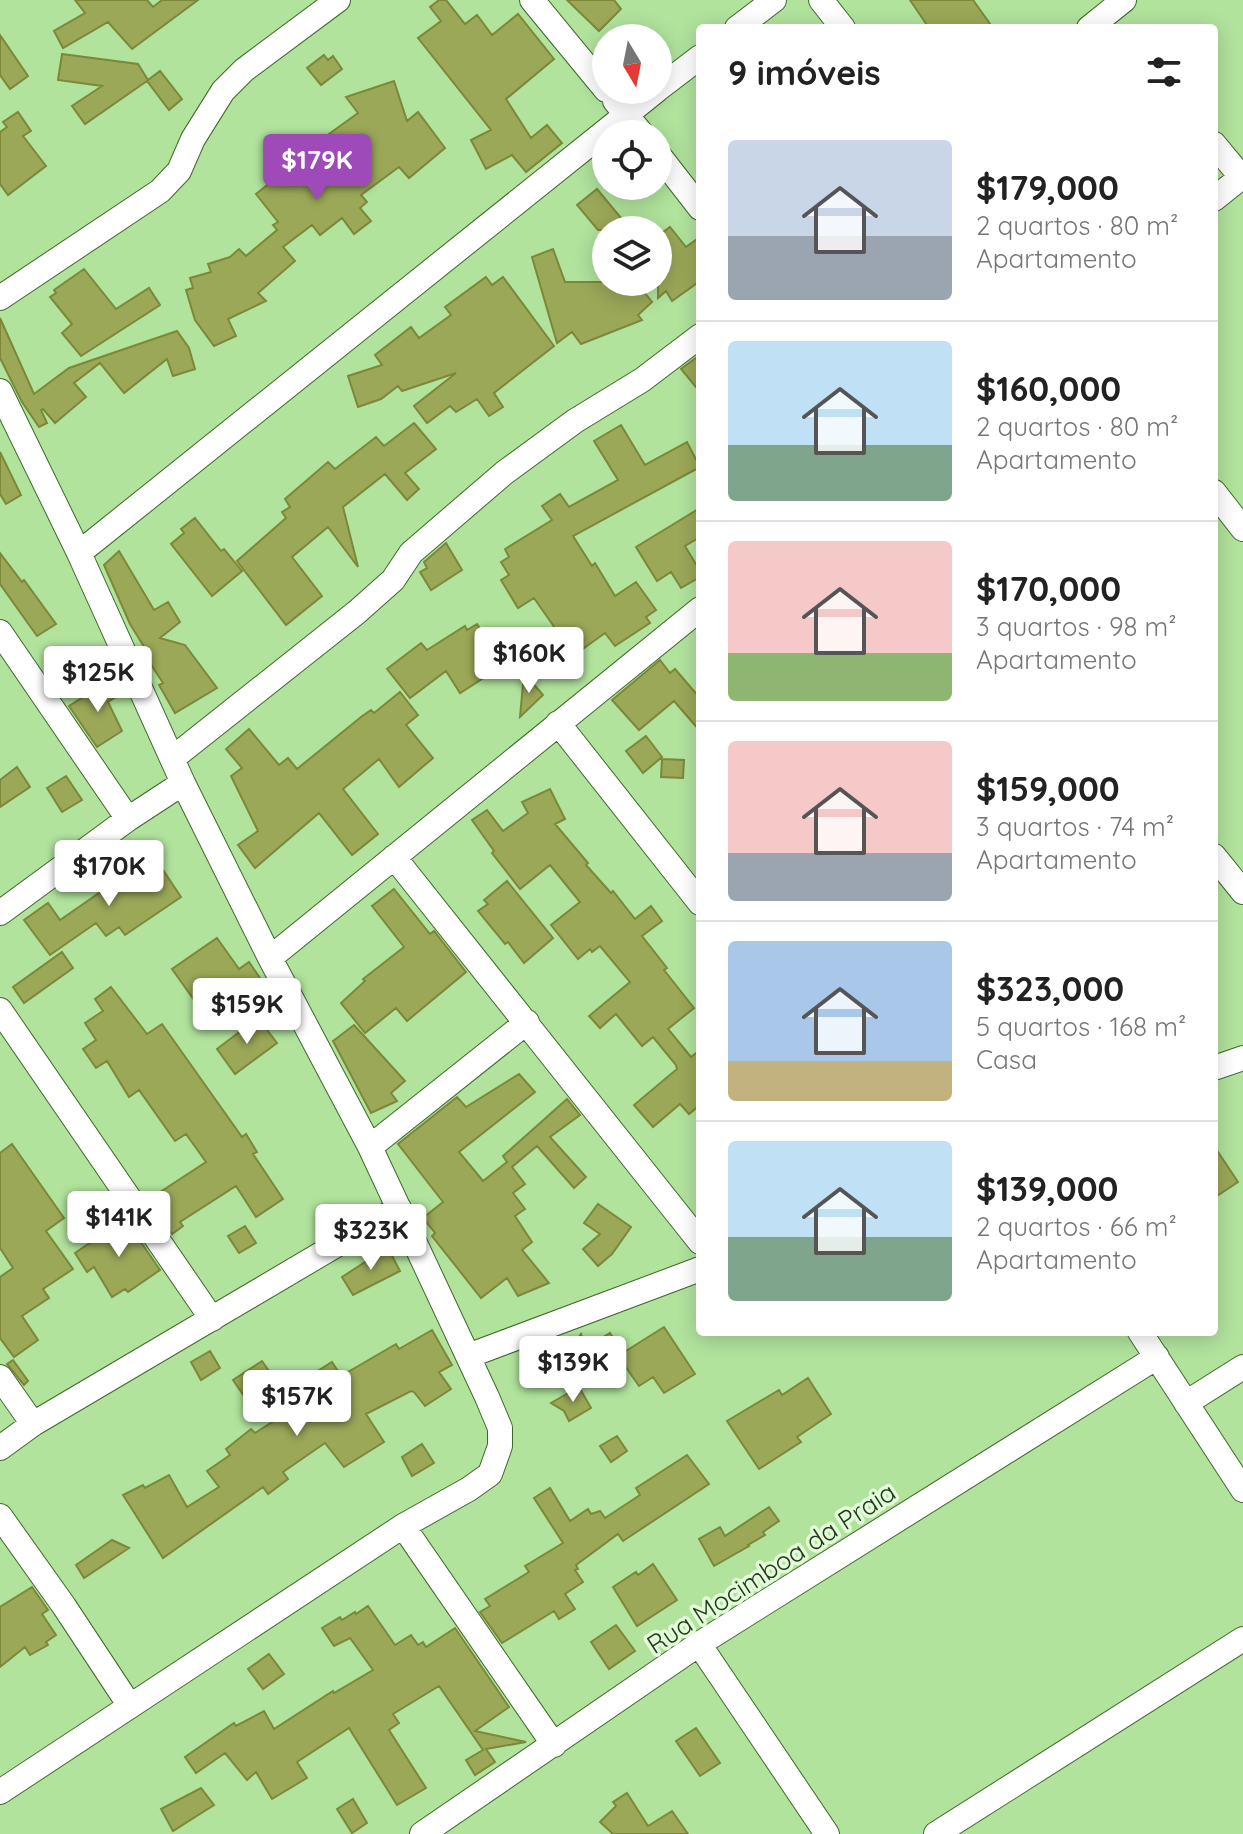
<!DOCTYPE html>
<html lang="pt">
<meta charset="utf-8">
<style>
body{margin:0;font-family:Quicksand,sans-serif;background:#f2f2f2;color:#222;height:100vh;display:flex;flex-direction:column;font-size:30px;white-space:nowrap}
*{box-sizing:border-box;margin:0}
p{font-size:26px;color:#767676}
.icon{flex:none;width:44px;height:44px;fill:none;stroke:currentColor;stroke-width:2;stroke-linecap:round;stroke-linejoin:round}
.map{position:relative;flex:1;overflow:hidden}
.side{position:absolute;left:696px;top:24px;width:522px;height:1312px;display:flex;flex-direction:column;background:#fff;border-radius:8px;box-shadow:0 4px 20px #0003}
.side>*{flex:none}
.needle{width:52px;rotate:170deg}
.fabs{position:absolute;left:592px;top:24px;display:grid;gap:16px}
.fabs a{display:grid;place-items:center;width:80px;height:80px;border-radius:50%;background:#fff;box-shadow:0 4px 20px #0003;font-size:40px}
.price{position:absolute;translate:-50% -68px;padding:0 18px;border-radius:8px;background:#fff;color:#222;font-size:26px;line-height:52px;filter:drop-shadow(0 2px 4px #0008)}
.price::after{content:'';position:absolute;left:50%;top:48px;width:24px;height:18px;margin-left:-12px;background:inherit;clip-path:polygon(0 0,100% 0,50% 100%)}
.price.on{background:#9e4bb9;color:#fff}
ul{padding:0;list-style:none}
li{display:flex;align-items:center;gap:24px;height:200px;padding:0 32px}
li+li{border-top:2px solid #e0e0e0}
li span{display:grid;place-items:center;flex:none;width:224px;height:160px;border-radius:8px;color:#555}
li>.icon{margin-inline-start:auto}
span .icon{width:96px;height:96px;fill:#fffc;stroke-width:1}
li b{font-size:34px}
h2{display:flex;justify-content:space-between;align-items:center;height:96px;padding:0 32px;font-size:34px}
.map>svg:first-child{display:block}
.building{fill:#9ba858;stroke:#7c8838;stroke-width:2}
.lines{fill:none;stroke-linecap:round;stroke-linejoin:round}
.minor-casing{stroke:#3d6929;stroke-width:26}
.minor{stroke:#fff;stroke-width:24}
.labels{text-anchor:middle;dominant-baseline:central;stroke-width:7;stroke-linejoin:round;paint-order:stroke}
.street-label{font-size:26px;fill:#24381c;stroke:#e2fcd9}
</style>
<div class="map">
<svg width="1243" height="1834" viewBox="0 0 1243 1834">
<rect width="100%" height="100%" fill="#b1e39d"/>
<path class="building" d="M75 0H147L153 7 162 0H198L132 49 108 22 63 48 54 31 85 13Z
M439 0H446L465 24 477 15 492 35 518 14 554 59 506 99 531 138 547 125 562 143 526 172 512 155 486 169 471 140 491 130 418 38 441 21 430 7Z
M567 0H614L621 9 599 31Z
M910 0H973L993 28H929Z
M0 35 28 76 10 89 0 75Z
M62 54 138 64 148 80 160 71 182 99 169 110 147 81 85 124 72 106 102 86 58 80Z
M324 55 328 60 333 56 342 69 321 85 307 68Z
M394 81 407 121 418 112 445 148 409 178 399 167 361 195 367 202 360 208 371 221 354 234 342 218 320 235 312 225 283 247 295 261 258 293 266 301 228 319 236 336 214 346 195 320 186 290 193 288 190 278 211 272 208 264 230 257 239 249 246 256 277 230 273 225 278 222 256 194 284 172 294 185 322 162 311 147 358 113 346 97Z
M18 112 31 131 23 136 46 166 8 195 0 184V132L7 127 3 122Z
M597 189 631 230H598L577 205Z
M670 227 686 247 700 237V281L672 301 666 291 658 298V236Z
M553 249 565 282H636L652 302 638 315 642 320 581 344 572 332 557 343 532 257Z
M84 269 116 309 149 288 160 305 81 356 62 333 72 324 50 297 56 293 54 290Z
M486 277 492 285 503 277 554 346 494 393 503 407 489 416 477 399 456 412 450 406 427 423 414 406 456 373 402 391 398 386 381 399 358 407 348 376 382 365 375 355 411 327 419 338 451 315 445 307Z
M0 318 34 394 69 368 177 331 189 348 195 369 173 376 167 359 124 393 100 363 74 383 86 397 55 423 43 409 41 410 47 423 39 427 22 402 0 358Z
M700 355V392L681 369Z
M414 423 436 449 405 473 419 489 407 500 385 474 343 507 358 567 328 527 292 557 322 596 286 625 237 561 286 518 282 512 290 507 285 499 328 462 335 469 376 437 384 446Z
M621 425 645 465 687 442 700 467 573 536 592 566 595 563 615 596 636 582 656 610 646 617 650 623 615 646 605 633 570 658 552 634 557 631 534 598 518 608 501 580 509 575 501 562 509 557 505 549 552 520 542 506 560 494 569 507 618 480 594 441Z
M0 452 21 495 6 504 0 494Z
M700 508V537L685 546 700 571V577L681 588 671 572 657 581 636 547Z
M195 518 221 551 224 549 242 571 212 596 171 544 184 533 181 529Z
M446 543 462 570 431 590 420 572 427 568 424 562Z
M119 551 154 610 168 602 180 622 160 638 185 645 217 688 175 713 159 685 163 683 148 660 151 658 130 624 104 565Z
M0 553 22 582 24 580 56 624 37 636 0 584Z
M477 624 504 665 460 693 446 671 410 698 387 669 421 643 427 650 465 626 467 630Z
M660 660 670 673 675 669 700 698V731L674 701 639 730 612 700Z
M524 673 543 695 520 717Z
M110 680 119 695 108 702 122 731 97 747 69 706Z
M400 692 418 715 406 725 433 758 399 787 379 759 343 789 378 834 352 855 319 813 255 868 238 845 258 831 231 776 242 768 226 749 249 729 279 765 288 758 297 769 361 717 371 710 374 713Z
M646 736 662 757 643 773 626 751Z
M662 759 684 760 683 778 661 777Z
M17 767 30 787 0 807V780Z
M66 776 82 800 62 812 47 788Z
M550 789 565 819 555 824 588 863 586 865 611 893 613 891 635 919 651 906 662 921 642 936 667 968 664 970 694 1008 668 1029 691 1057 700 1050V1105L689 1114 680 1104 653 1127 634 1105 677 1069 676 1065 653 1037 642 1046 616 1014 600 1028 589 1016 630 982 600 946 592 952 590 949 578 959 551 925 580 902 550 865 520 889 492 853 494 851 472 820 487 810 503 831 528 813 522 802Z
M148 859 154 867 159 864 181 897 125 935 119 927 106 936 96 923 50 955 24 920 48 903 60 920Z
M507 881 553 938 524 963 508 942 505 944 478 911 488 904 484 900Z
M394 889 430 934 434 931 466 972 407 1021 396 1008 365 1033 341 1003 365 981 363 979 404 947 372 906Z
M217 938 239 969 249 962 260 978 237 993 234 988 202 1011 172 969Z
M62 952 73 968 24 1003 13 987Z
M111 987 147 1034 162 1024 242 1137 246 1134 257 1152 253 1154 283 1199 256 1217 236 1186 180 1222 183 1226 172 1234 148 1200 206 1162 186 1134 175 1141 139 1090 129 1097 107 1061 96 1068 83 1049 96 1040 85 1023 103 1011 95 999Z
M258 1018 277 1043 235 1074 217 1049Z
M354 1025 405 1081 391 1093 397 1101 371 1113 333 1041Z
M519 1074 535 1092 459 1152 483 1181 507 1162 503 1156 567 1099 580 1115 550 1137 586 1177 574 1188 537 1146 512 1167 525 1184 513 1193 525 1209 515 1216 532 1242 522 1250 549 1283 518 1296 507 1278 481 1298 432 1236 435 1233 423 1218 443 1202 398 1144 457 1097 466 1107Z
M12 1144 64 1218 46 1231 73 1269 43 1289 49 1298 22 1316 38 1340 14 1357 0 1338V1277L13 1268 0 1248V1153Z
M1214 1146 1238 1182 1214 1198Z
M598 1204 631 1227 612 1254 598 1266 583 1249 600 1234 584 1223Z
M125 1219 160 1270 128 1292 125 1289 112 1297 94 1267 87 1272 75 1253Z
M245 1226 256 1243 239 1253 228 1236Z
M389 1250 400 1271 353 1295 342 1277 376 1255Z
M664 1327 695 1374 664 1393 653 1377 639 1386 618 1356Z
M432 1330 452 1365 439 1372 451 1389 425 1406 414 1392 411 1391 366 1414 384 1442 344 1467 325 1443 283 1472 288 1479 268 1494 263 1487 163 1558 123 1495 143 1485 145 1488 169 1475 187 1507 219 1487 207 1471 230 1455 226 1449 251 1429 255 1433 300 1404 291 1388 332 1362 341 1376 396 1344 399 1349Z
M610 1333 620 1349 604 1359 594 1343Z
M581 1334 589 1356 560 1367Z
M210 1351 220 1368 201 1380 191 1362Z
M13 1360 28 1381 24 1385 7 1364Z
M262 1361 275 1380 246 1399 233 1380Z
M808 1378 831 1414 797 1437 801 1442 759 1469 727 1421 779 1390 782 1395Z
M579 1387 591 1408 569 1421 564 1411 551 1403Z
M617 1436 627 1451 611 1462 600 1446Z
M422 1444 434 1463 412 1476 402 1457Z
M687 1455 709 1484 623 1541 618 1534 576 1565 578 1569 575 1570 583 1582 565 1594 575 1609 559 1619 554 1611 502 1643 480 1612 490 1606 485 1599 529 1572 525 1566 563 1543 534 1498 550 1488 570 1521 588 1509 591 1514 600 1511 605 1518 640 1495 636 1488Z
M769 1507 779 1521 763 1532 765 1535 748 1545 749 1546 714 1566 699 1539 720 1527 725 1536Z
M112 1540 129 1548 84 1578 76 1565Z
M653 1564 677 1600 637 1626 613 1587 636 1572 638 1575Z
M32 1587 48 1610 42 1614 56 1635 46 1642 48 1645 30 1655 25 1647 0 1667V1607Z
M368 1606 395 1645 411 1635 418 1645 423 1642 426 1647 455 1628 509 1707 475 1731 526 1742 486 1749 495 1762 475 1775 466 1760 483 1750 439 1686 393 1714 399 1723 389 1730 426 1788 397 1805 349 1728 297 1762 307 1778 272 1799 256 1772 247 1780 225 1753 196 1773 185 1757 234 1723 236 1726 264 1711 274 1729 333 1691 334 1693 373 1670 350 1638 334 1646 322 1628 340 1617 342 1620 355 1612 356 1614Z
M616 1625 635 1651 609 1669 591 1642Z
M269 1654 284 1674 263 1689 248 1669Z
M696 1728 720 1763 700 1776 676 1741Z
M201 1788 214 1805 173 1831 161 1809Z
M627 1793 648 1826 672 1811 688 1834H613L600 1822 616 1806 613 1802Z
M353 1799 367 1823 352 1833 337 1809Z"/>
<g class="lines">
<g class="minor-casing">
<path id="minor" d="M532 0 606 90
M821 0 843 28
M737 28 774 0
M1089 28 1124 0
M658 89 700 57
M615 101 642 134
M1214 144 1243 179
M658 154 700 208
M1214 199 1243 176
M0 298 160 191 179 171 193 139 223 91 244 70 338 0
M0 391 79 553 183 783 270 958 370 1147 487 1397 500 1428V1446L490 1474 469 1489 403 1526 0 1792
M1214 492 1243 529
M79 553 657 90
M0 632 128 819
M558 723 700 903
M173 758 357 612 393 580 411 553 504 473 575 421 642 380 700 336
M1214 856 1243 892
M394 857 700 1242
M0 913 128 819 183 783
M270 958 700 609
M0 1010 212 1319
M1214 1068 1243 1058
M370 1147 527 1022
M1140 1332 1243 1490
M468 1356 700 1269
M0 1377 33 1424
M1186 1403 1243 1367
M0 1448 33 1424 399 1208
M0 1516 64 1606 130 1706
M403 1526 554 1745
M699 1644 827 1834
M422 1834 699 1644 1157 1357
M936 1834 1243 1639"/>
</g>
<use href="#minor" class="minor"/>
</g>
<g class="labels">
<g class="street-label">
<text transform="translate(771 1568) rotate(-33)">Rua Mocimboa da Praia</text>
</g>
</g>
</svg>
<div class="fabs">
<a><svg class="needle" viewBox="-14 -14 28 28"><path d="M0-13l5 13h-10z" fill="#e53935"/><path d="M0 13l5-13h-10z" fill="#767676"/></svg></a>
<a><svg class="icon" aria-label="locate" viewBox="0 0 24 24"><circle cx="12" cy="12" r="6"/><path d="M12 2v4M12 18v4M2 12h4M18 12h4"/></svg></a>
<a><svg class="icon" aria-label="layers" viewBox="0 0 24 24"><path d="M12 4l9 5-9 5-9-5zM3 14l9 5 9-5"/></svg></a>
</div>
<b class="price on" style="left:317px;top:202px">$179K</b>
<b class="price" style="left:529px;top:695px">$160K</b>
<b class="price" style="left:98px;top:714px">$125K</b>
<b class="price" style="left:109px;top:908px">$170K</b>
<b class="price" style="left:247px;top:1046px">$159K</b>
<b class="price" style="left:119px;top:1259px">$141K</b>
<b class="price" style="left:371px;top:1272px">$323K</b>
<b class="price" style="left:573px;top:1404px">$139K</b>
<b class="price" style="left:297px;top:1438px">$157K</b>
<section class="side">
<h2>9 imóveis<svg class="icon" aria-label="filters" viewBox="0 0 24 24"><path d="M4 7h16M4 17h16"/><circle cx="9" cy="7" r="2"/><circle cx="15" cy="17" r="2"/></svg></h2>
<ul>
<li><span style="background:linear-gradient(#c9d6e8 60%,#9aa5b1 0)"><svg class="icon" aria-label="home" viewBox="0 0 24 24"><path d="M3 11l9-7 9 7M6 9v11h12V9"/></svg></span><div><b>$179,000</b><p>2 quartos · 80 m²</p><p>Apartamento</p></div></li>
<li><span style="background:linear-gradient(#bfe0f5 65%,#7fa58c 0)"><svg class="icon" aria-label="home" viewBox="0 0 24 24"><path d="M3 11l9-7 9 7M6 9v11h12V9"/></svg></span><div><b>$160,000</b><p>2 quartos · 80 m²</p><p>Apartamento</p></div></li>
<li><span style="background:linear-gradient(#f6c9c9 70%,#8fb573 0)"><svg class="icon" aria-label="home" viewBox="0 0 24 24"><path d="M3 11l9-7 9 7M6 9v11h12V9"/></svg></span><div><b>$170,000</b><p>3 quartos · 98 m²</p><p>Apartamento</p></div></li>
<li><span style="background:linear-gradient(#f6c9c9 70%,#9aa5b1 0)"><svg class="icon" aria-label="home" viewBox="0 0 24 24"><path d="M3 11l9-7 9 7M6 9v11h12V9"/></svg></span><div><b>$159,000</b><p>3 quartos · 74 m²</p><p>Apartamento</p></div></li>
<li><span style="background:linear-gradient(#a9c7e8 75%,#c2b280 0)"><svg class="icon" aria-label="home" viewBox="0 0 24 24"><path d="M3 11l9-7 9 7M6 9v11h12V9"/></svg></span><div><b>$323,000</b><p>5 quartos · 168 m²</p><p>Casa</p></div></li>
<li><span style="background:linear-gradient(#bfe0f5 60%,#7fa58c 0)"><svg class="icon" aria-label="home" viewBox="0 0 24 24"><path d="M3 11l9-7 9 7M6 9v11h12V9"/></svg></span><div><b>$139,000</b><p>2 quartos · 66 m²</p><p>Apartamento</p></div></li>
</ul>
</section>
</div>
